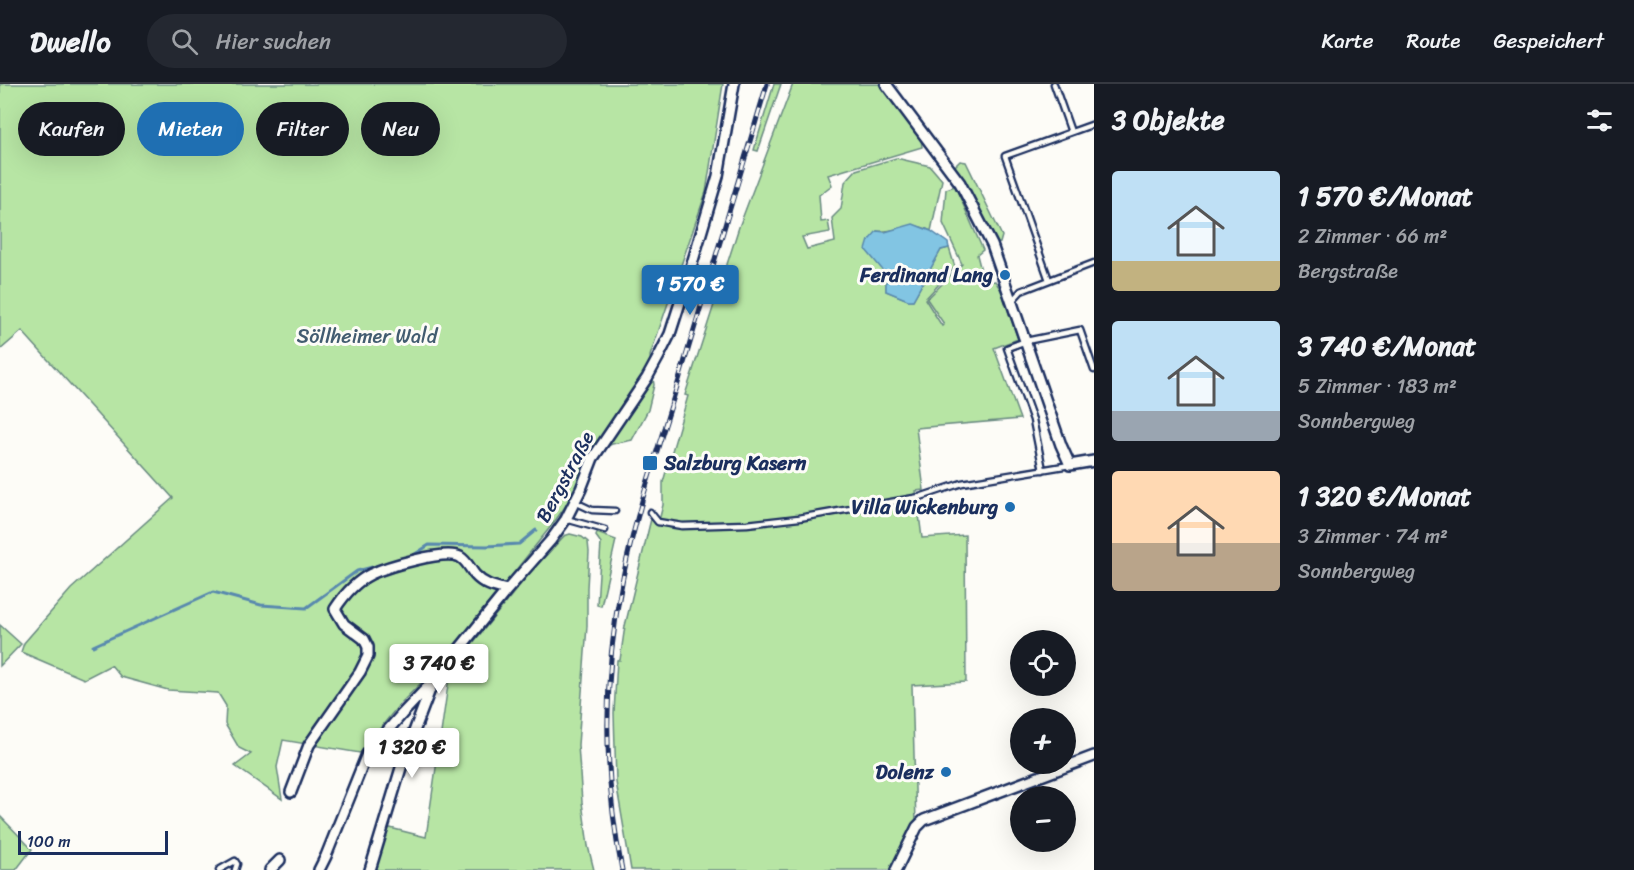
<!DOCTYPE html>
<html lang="de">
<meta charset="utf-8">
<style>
body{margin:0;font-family:Sriracha,sans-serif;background:#242831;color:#f1f3f6;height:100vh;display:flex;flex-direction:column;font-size:22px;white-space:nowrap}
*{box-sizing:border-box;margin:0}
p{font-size:20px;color:#9ea1a6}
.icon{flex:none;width:33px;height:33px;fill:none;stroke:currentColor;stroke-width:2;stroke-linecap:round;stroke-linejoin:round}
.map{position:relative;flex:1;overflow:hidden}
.sheet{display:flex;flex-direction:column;background:#171b24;width:540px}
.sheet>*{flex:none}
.banner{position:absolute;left:18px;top:18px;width:570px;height:54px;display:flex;gap:12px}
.tools{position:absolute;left:1010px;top:546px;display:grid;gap:12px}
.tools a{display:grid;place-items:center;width:66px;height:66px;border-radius:50%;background:#171b24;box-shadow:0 6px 24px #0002;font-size:30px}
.scale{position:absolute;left:18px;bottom:15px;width:150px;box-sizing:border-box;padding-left:6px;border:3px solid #1b2f5e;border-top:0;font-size:16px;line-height:21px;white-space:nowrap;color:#1b2f5e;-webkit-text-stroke:4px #fdfcf7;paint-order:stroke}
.price{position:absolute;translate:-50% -51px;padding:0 14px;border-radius:6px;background:#fff;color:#222;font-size:20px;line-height:39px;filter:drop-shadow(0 2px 3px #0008)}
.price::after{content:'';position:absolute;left:50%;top:36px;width:18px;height:14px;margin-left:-9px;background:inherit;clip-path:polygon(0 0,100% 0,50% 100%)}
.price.selected{background:#1f6fb2;color:#fff}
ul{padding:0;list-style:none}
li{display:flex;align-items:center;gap:18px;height:150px;padding:0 18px}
li span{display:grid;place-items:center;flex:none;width:168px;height:120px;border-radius:6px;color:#555}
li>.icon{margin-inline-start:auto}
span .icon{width:72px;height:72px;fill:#fffc;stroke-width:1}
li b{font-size:26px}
h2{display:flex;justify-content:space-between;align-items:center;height:72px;padding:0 18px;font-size:26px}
.tag{padding:0 21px;border-radius:27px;background:#171b24;box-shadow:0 6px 24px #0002;font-size:21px;line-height:54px}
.tag.selected{background:#1f6fb2;color:#fff}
header{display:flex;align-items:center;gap:36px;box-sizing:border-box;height:84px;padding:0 30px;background:#171b24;border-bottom:2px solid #363941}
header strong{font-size:28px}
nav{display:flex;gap:33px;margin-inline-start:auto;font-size:21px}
.search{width:420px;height:54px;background:#242831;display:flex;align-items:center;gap:15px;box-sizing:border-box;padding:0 21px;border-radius:33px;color:#9ea1a6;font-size:22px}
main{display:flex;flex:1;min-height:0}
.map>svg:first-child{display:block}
.green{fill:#b7e5a4;stroke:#698a81;stroke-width:1.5}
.water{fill:#82c5e3;stroke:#5989ae;stroke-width:1.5}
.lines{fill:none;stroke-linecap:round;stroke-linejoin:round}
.stream{stroke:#5989ae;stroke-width:3}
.lane-casing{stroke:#1b2f5e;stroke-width:9}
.street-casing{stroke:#1b2f5e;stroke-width:14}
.lane{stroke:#fdfcf7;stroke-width:4.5}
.street{stroke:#fdfcf7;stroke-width:9}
.rail-casing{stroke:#1b2f5e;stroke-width:5}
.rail{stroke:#fdfcf7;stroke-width:3;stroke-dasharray:9;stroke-linecap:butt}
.poi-dot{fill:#1f6fb2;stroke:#fdfcf7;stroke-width:2}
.labels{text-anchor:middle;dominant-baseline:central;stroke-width:6;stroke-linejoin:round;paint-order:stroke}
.poi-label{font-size:20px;font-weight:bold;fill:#1b2f5e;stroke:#fdfcf7;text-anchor:end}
.park-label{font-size:20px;fill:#425c70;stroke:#fdfcf7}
.street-label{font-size:20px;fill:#1b2f5e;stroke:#fdfcf7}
</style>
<header>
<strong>Dwello</strong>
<div class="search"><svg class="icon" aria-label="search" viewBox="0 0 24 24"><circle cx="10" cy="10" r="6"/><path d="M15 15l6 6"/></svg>Hier suchen</div>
<nav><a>Karte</a><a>Route</a><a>Gespeichert</a></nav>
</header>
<main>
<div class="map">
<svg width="1094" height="786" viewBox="0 0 1094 786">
<rect width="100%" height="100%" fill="#fdfcf7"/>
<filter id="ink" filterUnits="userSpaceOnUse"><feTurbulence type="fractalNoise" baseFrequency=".0167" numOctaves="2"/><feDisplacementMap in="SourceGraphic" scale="12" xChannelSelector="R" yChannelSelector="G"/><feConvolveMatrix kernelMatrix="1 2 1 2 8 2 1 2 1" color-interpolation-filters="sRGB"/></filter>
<g filter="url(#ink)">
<path class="green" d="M0 0H723L706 108 650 272 654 301 648 326 632 356 612 360 590 371 575 409 552 441 441 579 399 621 360 669 283 656 277 683 282 715 235 682 251 670 239 664 225 640 226 622 218 609 168 606 121 593 111 581 84 595 21 568 24 559 71 505 173 414 22 247 0 266Z
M774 0H781L758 67 754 66Z
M793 0H879L921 55 922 63 828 91 832 101 819 111 821 138 828 137 830 148 802 153 807 165 835 158 832 134 841 125 845 98 856 86 896 74 930 82 942 96 931 147C907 134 901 149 877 147L886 190V207L908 216H913L941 166 949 164 955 183 925 215 942 242 944 240 927 215 962 180 943 139 946 105 955 102 983 166 977 171 984 198 995 197 1001 206 1018 255 994 264 1020 335 916 344 924 406 916 407 922 454 965 451 966 598 912 601 916 739 893 786H631L616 698 614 629 617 576H620L625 542 651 435 659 437 663 421V398L688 312 685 311 739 143Z
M960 77 966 78 1002 152 1000 159 994 160 976 120 955 82Z
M597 449 616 456 601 522 597 521 601 459 596 452Z
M570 450 582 453 588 458 589 468 587 504V542L578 661 582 718 588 762 594 786H374L386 743 426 753 450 587 529 490 564 452Z
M0 541 21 560 0 582Z
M0 732 32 765 16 786H0Z"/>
<path class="water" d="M913 140 931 147 948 159 949 164 941 166 913 216H908L886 207V190L866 166 869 156 877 147 885 148Z"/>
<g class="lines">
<path class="stream" d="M409 474 429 461 487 462 519 460 536 446
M93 562 213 508 261 521 306 524 357 487 388 479"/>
<g class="lane-casing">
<path id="lane" d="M1054 0 1071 48
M1049 196 1005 72 1094 40
M1012 217 1021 207 1094 179
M1043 386 1033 336 1007 264 1026 257 1080 246 1094 286
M575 418 592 426 615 427
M650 428 658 438 682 442 747 440 799 434 920 413 962 399 1070 381
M566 435 605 446
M219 786 235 777 237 780 235 786"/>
</g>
<g class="street-casing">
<path id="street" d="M886 0 960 99 992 161 1061 361 1070 381 1094 377
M291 708 309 661 360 588 368 572V563L364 555 344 540 335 525C344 511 355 498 371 490 386 483 445 465 460 473 467 477 470 485 475 491 484 501 495 503 507 506
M270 786 280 776
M319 786 326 772 367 670 402 630 435 595 507 506 551 456 566 435 581 405 593 374 647 294 659 272 670 250 686 200 718 92 734 0
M370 786 404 674 431 603
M896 786 917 743 924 736 1094 672"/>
</g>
<use href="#lane" class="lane"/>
<use href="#street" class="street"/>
<g class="rail-casing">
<path id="rail" d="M622 786C603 689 603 590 623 493 637 426 659 361 679 296 708 197 738 99 767 0"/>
</g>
<use href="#rail" class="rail"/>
</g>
</g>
<g class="poi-dot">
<circle cx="1005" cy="191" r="6"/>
<rect x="642" y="371" width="16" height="16" rx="3"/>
<circle cx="1010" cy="423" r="6"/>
<circle cx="946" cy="688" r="6"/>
</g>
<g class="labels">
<g class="poi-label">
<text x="993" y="191">Ferdinand Lang</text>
<text x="664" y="379" text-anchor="start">Salzburg Kasern</text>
<text x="998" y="423">Villa Wickenburg</text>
<text x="934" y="688">Dolenz</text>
</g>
<g class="park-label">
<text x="367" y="252">Söllheimer Wald</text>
</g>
<g class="street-label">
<text transform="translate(565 393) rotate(-62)">Bergstraße</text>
</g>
</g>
</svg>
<div class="tools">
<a><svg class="icon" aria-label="locate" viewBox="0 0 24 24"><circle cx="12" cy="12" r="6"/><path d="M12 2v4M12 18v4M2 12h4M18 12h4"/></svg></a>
<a>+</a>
<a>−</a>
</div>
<div class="scale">100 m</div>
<b class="price selected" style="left:690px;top:232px">1 570 €</b>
<b class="price" style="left:439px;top:611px">3 740 €</b>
<b class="price" style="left:412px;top:695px">1 320 €</b>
<div class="banner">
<a class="tag">Kaufen</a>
<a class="tag selected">Mieten</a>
<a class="tag">Filter</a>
<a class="tag">Neu</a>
</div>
</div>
<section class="sheet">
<h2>3 Objekte<svg class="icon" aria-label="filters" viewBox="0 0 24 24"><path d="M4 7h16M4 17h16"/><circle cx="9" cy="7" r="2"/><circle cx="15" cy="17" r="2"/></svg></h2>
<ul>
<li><span style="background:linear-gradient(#bfe0f5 75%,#c2b280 0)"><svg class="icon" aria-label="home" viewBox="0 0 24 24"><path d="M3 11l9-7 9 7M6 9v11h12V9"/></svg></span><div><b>1 570 €/Monat</b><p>2 Zimmer · 66 m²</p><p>Bergstraße</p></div></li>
<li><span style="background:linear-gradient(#bfe0f5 75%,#9aa5b1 0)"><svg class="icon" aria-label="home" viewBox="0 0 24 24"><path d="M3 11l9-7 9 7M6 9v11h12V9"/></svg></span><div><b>3 740 €/Monat</b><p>5 Zimmer · 183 m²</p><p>Sonnbergweg</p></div></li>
<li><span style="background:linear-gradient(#ffd9b3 60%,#b9a48a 0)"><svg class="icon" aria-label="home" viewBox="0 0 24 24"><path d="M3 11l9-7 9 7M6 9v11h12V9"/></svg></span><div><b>1 320 €/Monat</b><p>3 Zimmer · 74 m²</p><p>Sonnbergweg</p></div></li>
</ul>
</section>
</main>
